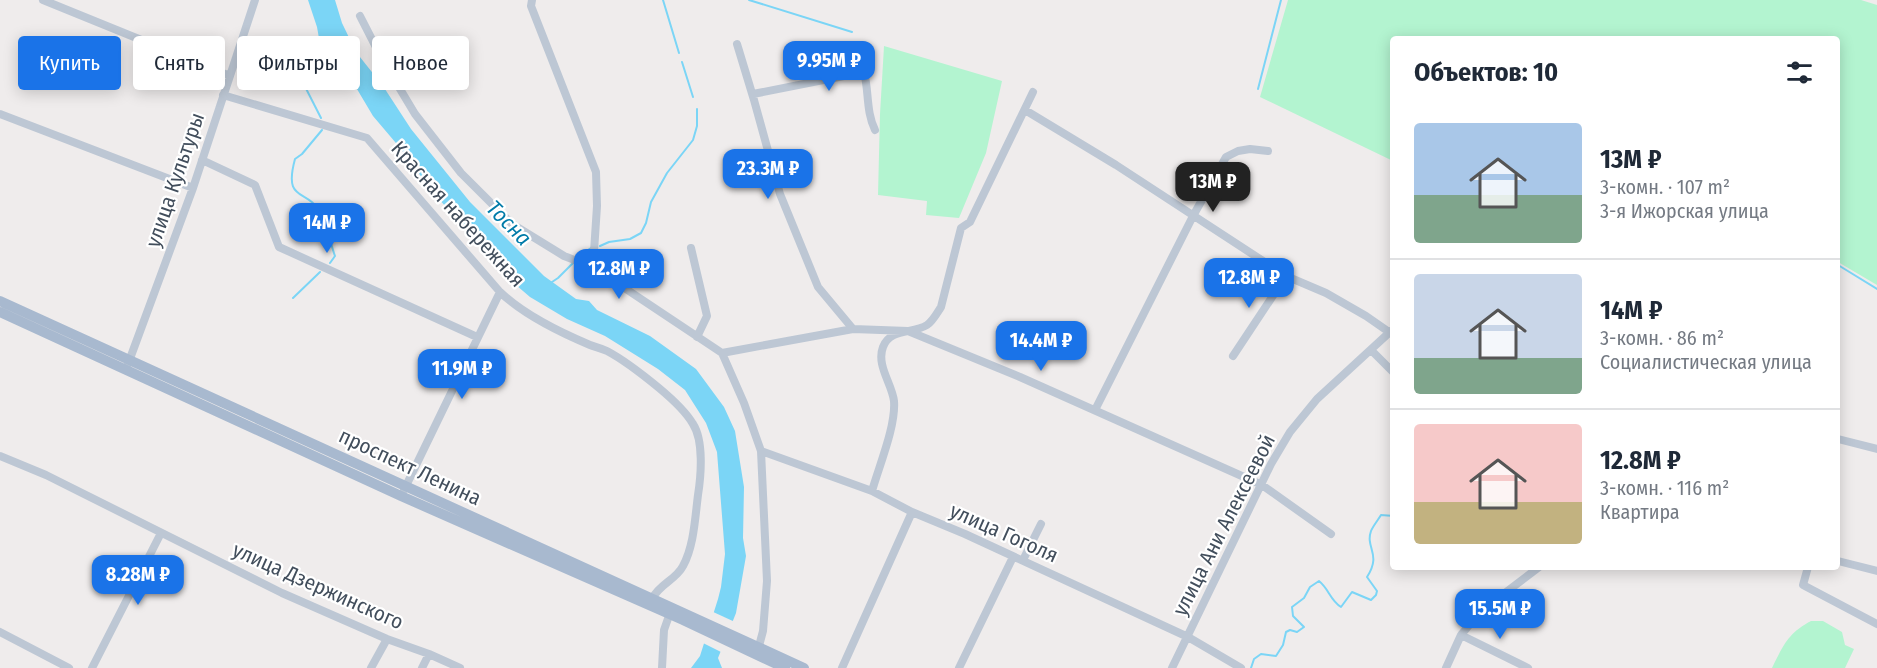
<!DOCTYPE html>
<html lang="ru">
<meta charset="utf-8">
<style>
body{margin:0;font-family:"Fira Sans Condensed",sans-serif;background:#f6f6f7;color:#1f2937;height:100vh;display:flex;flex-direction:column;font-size:22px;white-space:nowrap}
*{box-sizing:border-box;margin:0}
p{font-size:20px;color:#747a83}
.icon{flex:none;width:33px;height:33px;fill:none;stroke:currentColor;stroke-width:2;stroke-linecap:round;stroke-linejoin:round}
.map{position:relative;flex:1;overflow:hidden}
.details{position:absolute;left:1390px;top:36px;width:450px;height:534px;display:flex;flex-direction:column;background:#fff;border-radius:6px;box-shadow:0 3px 15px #0003}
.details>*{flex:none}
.top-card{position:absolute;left:18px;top:36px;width:570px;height:54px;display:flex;gap:12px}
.price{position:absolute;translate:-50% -51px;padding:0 14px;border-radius:12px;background:#1a73e8;color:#fff;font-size:20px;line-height:39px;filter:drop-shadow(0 2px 3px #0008)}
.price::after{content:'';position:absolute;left:50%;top:36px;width:18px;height:14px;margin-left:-9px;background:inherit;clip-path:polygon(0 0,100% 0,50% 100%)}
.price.current{background:#222;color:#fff}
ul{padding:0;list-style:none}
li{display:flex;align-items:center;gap:18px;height:150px;padding:0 24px}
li+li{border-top:2px solid #e0e1e3}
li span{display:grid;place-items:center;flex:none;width:168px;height:120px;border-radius:6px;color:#555}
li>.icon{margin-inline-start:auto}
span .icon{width:72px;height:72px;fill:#fffc;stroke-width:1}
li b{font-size:26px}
h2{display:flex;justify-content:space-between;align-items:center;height:72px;padding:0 24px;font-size:26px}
.chip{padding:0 21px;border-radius:6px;background:#fff;box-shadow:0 3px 15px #0003;font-size:21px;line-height:54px}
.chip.current{background:#1a73e8;color:#fff}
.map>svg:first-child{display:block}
.green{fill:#b3f4d0}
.water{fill:#7bd5f6}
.pier{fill:#efecec}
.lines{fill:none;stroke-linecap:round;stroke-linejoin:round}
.stream{stroke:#7bd5f6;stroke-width:2}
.minor{stroke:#bdc7d4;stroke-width:8}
.major{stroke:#a8b9cf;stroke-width:10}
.labels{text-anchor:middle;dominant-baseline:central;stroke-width:4.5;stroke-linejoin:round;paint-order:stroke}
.street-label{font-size:21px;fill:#424e5c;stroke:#fff}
.water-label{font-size:22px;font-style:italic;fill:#017ba9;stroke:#fff}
</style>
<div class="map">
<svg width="1877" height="668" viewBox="0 0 1877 668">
<rect width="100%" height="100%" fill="#efecec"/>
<path class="green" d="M1288 0H1861L1877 5V285L1838 262V39H1394L1393 161 1260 97Z
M884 46 1002 81 986 153 959 218 926 215 927 201 878 195 880 114Z
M1811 621H1823L1842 632 1845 645 1854 649 1845 668H1772C1783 646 1788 633 1811 621Z"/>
<path class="water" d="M308 0H335L342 23 356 52 383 86 411 129 470 202 544 276 576 299 589 301 597 310 650 336 696 369 724 407 735 431 744 487 743 538 746 556 736 613 718 658 722 668H691L700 656 718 599 721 587 725 554 717 452 706 423 685 390 658 369 605 336 567 319 530 297 509 279 493 257 434 194 401 149 373 116 351 79 320 44 317 27Z"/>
<path class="pier" d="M711 611 735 622 723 653 701 642Z"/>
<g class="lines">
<path class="stream" d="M663 0 679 53
M749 0 852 32
M682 62 693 97
M1258 89 1281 0
M321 118 294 65 300 55 327 48
M322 130 302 154 295 159C283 203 307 188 320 212 327 225 330 242 335 256L330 263
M600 246 609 242 630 239 641 233 646 223 651 202 667 173 693 140 697 126V109
M579 256 591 248
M1838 265 1877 289
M552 282 558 278 574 262
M293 298 320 272
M1251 668 1254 659 1261 654 1276 656 1283 645 1286 632 1290 630 1297 632 1304 627 1293 616 1292 607 1304 598 1310 587 1319 581C1329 589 1330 600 1341 607L1352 592 1371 600 1376 595 1377 591 1367 577C1382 554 1365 548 1371 531 1373 526 1378 520 1381 515L1394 516"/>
<path class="minor" d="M43 0 230 76
M532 0 531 6 596 172 597 206 593 267
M360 16 382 59 415 114 461 173 512 224 564 256 593 267 722 353 744 403 761 451 767 581 763 631 759 646
M737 44 754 100 780 194 818 287 853 329
M753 94 864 72C869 91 866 112 875 130
M223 95 367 138 500 292C524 315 559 332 590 345 595 347 601 348 607 351 626 361 642 374 659 388 671 398 685 410 693 424 704 441 701 476 698 495 695 518 694 546 683 566 676 580 659 584 652 599
M1025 110 1116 165 1286 276 1326 293 1366 316 1389 332
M0 114 193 188
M202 160 255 185 279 247 477 337
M691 248 707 316 697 337
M1371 350 1394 373
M722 353 853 329 908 331 1020 377 1262 485 1331 534
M1233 356 1286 276
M128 364 193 188 255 0
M1095 410 1193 216 1226 157 1238 151 1250 149 1268 151
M1838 439 1877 449
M761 451 872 491 912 512 965 534 1188 637 1241 668
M0 456 46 475 282 593 387 639 429 654 460 668
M404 490 500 292
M872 491C879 466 896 426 894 401 892 384 876 365 883 347 890 328 913 334 927 325 933 321 937 313 941 307L961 228 970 222 1033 92
M1023 560 1041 524
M1838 561 1877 571
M1808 567 1803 585 1877 624
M0 632 69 668
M1461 635 1528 668
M92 668 161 533
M371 668 387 639
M422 668 429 654
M662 668 664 630 671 610
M842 668 912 512
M959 668 1013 557
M1172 668 1271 464 1290 432 1317 399 1391 331
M1446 668 1461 635 1480 612 1539 567"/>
<path class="major" d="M0 301 804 668
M0 312 401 496 683 620 785 668"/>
</g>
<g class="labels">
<g class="street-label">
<text transform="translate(175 180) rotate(-71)">улица Культуры</text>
<text transform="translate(458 214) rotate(48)">Красная набережная</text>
<text transform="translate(410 467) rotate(25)">проспект Ленина</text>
<text transform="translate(1224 525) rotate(-63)">улица Ани Алексеевой</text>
<text transform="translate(1004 533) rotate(24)">улица Гоголя</text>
<text transform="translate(318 586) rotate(24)">улица Дзержинского</text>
</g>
<g class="water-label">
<text transform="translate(509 223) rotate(45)">Тосна</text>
</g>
</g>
</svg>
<b class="price" style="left:829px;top:92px">9.95M ₽</b>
<b class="price" style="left:768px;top:200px">23.3M ₽</b>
<b class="price current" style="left:1213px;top:213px">13M ₽</b>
<b class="price" style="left:327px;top:254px">14M ₽</b>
<b class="price" style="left:619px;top:300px">12.8M ₽</b>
<b class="price" style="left:1249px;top:309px">12.8M ₽</b>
<b class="price" style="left:1041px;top:372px">14.4M ₽</b>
<b class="price" style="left:462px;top:400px">11.9M ₽</b>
<b class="price" style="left:138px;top:606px">8.28M ₽</b>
<b class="price" style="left:1500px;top:640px">15.5M ₽</b>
<div class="top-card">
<a class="chip current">Купить</a>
<a class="chip">Снять</a>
<a class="chip">Фильтры</a>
<a class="chip">Новое</a>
</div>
<section class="details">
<h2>Объектов: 10<svg class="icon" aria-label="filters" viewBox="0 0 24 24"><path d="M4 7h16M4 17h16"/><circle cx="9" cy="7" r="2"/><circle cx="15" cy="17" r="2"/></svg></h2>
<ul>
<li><span style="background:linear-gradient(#a9c7e8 60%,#7fa58c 0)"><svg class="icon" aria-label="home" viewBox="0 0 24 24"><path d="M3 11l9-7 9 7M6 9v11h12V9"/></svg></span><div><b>13M ₽</b><p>3-комн. · 107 m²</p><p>3-я Ижорская улица</p></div></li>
<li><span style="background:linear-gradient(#c9d6e8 70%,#7fa58c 0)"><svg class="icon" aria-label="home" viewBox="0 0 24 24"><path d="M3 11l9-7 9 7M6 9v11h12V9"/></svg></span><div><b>14M ₽</b><p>3-комн. · 86 m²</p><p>Социалистическая улица</p></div></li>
<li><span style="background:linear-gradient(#f6c9c9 65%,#c2b280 0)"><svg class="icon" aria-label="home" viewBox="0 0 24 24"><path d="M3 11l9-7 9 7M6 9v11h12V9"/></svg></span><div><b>12.8M ₽</b><p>3-комн. · 116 m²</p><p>Квартира</p></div></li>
</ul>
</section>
</div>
